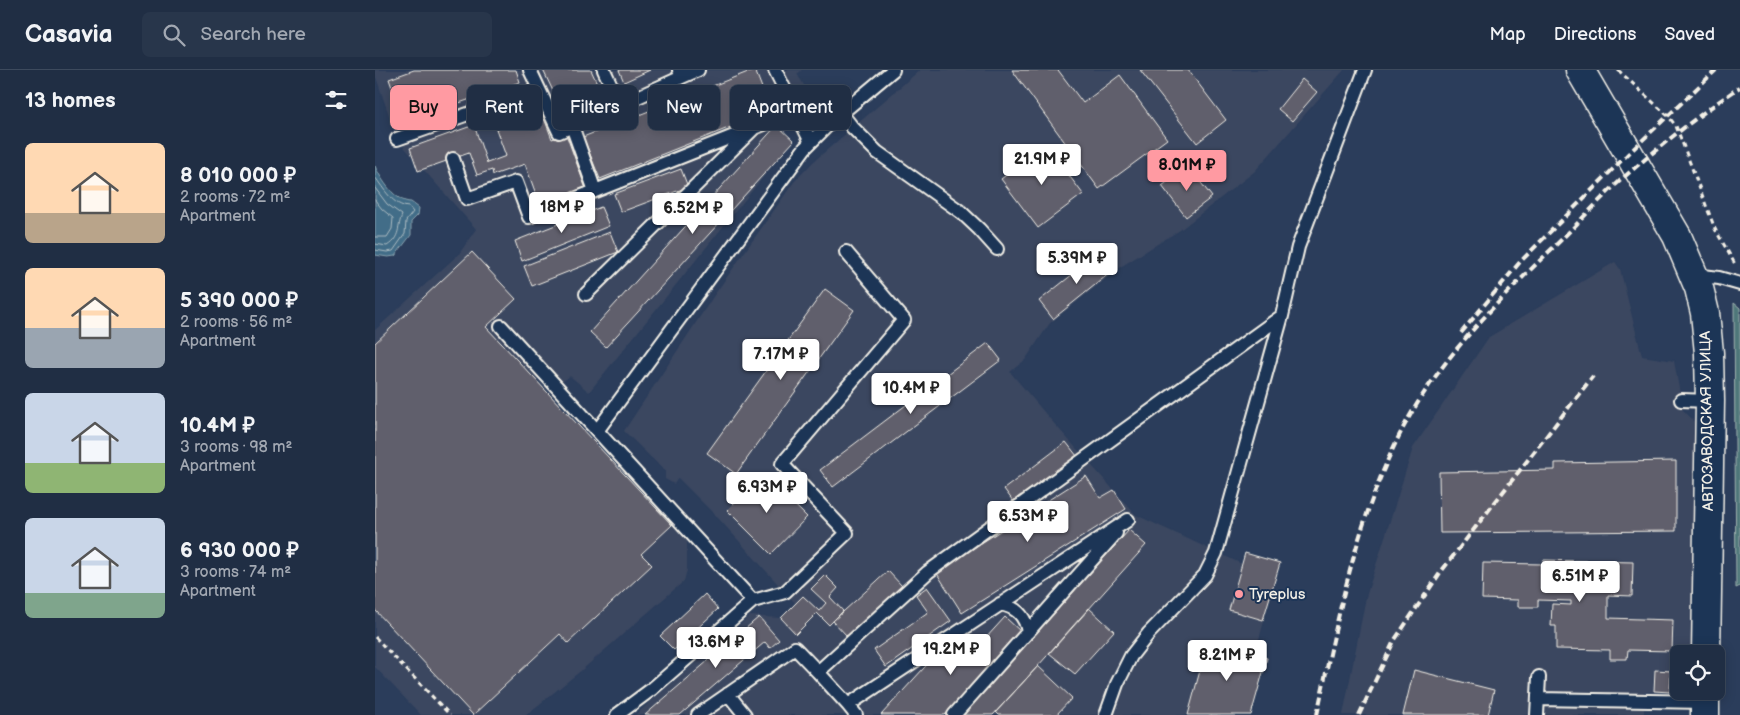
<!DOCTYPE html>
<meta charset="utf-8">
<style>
body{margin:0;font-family:"Balsamiq Sans",sans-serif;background:#28364b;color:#f1f3f6;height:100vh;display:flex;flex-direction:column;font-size:19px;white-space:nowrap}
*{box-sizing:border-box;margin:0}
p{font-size:16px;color:#a2a8b2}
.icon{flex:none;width:28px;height:28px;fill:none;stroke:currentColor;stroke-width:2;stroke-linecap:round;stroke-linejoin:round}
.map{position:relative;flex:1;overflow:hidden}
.sheet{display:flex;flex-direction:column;background:#202e44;width:375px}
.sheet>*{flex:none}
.hud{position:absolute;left:15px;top:15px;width:475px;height:45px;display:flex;gap:10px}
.fabs{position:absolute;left:1295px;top:575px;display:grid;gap:10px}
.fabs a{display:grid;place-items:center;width:55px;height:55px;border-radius:8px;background:#202e44;box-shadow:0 2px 12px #0003,0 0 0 1px #3d4a5d;font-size:25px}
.price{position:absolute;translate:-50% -42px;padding:0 11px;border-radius:5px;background:#fff;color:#222;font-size:16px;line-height:32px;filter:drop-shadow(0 1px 2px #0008)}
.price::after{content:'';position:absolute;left:50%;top:30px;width:15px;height:11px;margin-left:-8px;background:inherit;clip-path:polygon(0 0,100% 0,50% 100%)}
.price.on{background:#ff9aa2;color:#111}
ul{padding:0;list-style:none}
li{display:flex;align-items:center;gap:15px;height:125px;padding:0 25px}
li span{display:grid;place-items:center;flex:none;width:140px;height:100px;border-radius:8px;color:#555}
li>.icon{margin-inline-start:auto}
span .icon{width:60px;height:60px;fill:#fffc;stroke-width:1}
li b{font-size:21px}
h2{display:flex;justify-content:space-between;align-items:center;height:60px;padding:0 25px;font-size:21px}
.chip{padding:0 18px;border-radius:8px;background:#202e44;box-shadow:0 2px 12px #0003,0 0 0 1px #3d4a5d;font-size:18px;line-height:45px}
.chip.on{background:#ff9aa2;color:#111}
header{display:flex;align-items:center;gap:30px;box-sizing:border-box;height:70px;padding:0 25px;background:#202e44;border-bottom:1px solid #3d4a5d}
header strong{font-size:24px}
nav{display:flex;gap:28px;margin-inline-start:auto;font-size:18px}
.search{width:350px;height:45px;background:#28364b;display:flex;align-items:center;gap:12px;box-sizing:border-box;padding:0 18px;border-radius:8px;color:#a2a8b2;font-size:19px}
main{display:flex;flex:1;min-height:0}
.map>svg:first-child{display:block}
.built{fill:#3b4760}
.green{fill:#4f777a;stroke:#a2b4b1}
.water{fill:#426d88;stroke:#89a2ae}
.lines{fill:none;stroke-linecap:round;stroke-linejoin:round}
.shore{stroke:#adbcc2;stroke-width:1}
.building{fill:#615e6c;stroke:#f4f1e8}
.lane-casing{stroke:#f4f1e8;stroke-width:16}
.secondary-casing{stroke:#f4f1e8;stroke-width:31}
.path{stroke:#f4f1e8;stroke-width:3;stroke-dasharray:5 4;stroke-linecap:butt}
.lane{stroke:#1d3557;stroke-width:12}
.secondary{stroke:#1d3557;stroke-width:28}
.rail{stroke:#f4f1e8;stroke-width:4;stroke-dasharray:8 4;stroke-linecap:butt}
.poi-dot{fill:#ff9aa2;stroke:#1d3557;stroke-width:2}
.labels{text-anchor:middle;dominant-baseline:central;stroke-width:4;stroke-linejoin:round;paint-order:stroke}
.street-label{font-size:15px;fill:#f4f1e8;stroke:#1d3557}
.poi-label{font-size:15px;fill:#f4f1e8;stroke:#1d3557;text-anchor:start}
</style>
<header>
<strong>Casavia</strong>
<div class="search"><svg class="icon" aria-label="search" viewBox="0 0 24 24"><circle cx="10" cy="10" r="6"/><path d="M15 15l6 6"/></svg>Search here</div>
<nav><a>Map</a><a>Directions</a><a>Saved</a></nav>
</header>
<main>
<section class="sheet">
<h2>13 homes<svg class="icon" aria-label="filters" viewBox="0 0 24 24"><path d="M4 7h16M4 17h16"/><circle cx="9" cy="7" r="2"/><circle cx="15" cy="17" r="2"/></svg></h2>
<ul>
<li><span style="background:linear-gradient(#ffd9b3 70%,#b9a48a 0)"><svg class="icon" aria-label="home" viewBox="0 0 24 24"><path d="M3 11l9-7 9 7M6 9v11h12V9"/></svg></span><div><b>8 010 000 ₽</b><p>2 rooms · 72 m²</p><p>Apartment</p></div></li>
<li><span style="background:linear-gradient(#ffd9b3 60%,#9aa5b1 0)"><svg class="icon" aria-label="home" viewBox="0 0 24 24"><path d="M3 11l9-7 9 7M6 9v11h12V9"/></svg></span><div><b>5 390 000 ₽</b><p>2 rooms · 56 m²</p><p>Apartment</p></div></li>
<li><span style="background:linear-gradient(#c9d6e8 70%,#8fb573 0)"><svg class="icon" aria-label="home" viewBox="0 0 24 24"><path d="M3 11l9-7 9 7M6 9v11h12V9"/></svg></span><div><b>10.4M ₽</b><p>3 rooms · 98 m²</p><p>Apartment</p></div></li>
<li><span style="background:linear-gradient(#c9d6e8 75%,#7fa58c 0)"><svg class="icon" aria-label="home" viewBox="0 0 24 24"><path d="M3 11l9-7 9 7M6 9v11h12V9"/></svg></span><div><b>6 930 000 ₽</b><p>3 rooms · 74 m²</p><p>Apartment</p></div></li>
</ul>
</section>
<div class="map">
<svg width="1365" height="645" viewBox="0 0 1365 645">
<rect width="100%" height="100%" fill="#2b3d5b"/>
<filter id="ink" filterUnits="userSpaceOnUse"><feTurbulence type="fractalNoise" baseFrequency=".02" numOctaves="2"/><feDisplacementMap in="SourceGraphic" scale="10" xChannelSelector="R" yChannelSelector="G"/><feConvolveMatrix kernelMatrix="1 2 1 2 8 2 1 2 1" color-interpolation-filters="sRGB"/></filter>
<g filter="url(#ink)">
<path class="built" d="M0 0H427L422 4 437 28V40L427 44 425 49 410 62 411 79 214 322 195 306 187 312 171 296 166 301 162 311 312 471V500L309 511 208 599 151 645H46L0 597V260L84 184 101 159 49 100 43 101 38 87 22 69 0 4Z
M545 0H969L880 101 805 160 747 196 675 253 650 290 635 302 675 349 761 445 867 494 870 483 905 493 880 584 892 588 876 645H260L375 546 406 548 420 533 345 450 303 408 299 414 290 409V401L249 361 340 224 419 112 438 92Z
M1240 192 1245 199 1267 286 1299 291 1308 340 1321 353 1318 580 1297 581 1295 622H1269V645H968L991 527 1038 378 1114 267Z"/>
<path class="green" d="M1359 233 1365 238V516L1361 518Z"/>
<path class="water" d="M0 96C6 109 20 132 36 132L44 138 43 145 36 152V165L20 186 13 187 0 185Z"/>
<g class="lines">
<path class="shore" d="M0 107C9 119 18 136 34 137L38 142 31 151 30 164 18 181 12 182 0 180
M0 118 12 134 27 145C22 157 26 167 12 176L0 174
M0 130 7 139 18 148 17 159 12 167H0"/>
</g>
<path class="building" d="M39 0H141L145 12 29 52 14 9Z
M168 0H216L226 22 187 40Z
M244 0H275L249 12Z
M378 0H380L396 41 225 109 208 67Z
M637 0H683L708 33 745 5 792 69 724 119Z
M765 0H813L851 50 822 73Z
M927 9 942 22 917 51 903 39Z
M167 43 177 69 191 64 211 119 165 135 150 94 118 105 117 100 102 105 94 83 43 101 35 78 99 55 112 93 131 86 121 59Z
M402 55 419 71 231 277 215 262Z
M671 75 708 124 663 158 626 109Z
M813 96 837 127 811 147 787 116Z
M306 99 313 117 246 142 239 124Z
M226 137 234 156 147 191 140 171Z
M235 162 243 182 157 216 149 196Z
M727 181 741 198 678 249 664 231Z
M97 182 141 229 111 257 297 455 266 484 277 495 193 573 185 564 98 645 0 540V273Z
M450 219 479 240 361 404 332 383Z
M613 273 626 290 458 417 445 400Z
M691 372 702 386 648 426 646 425 638 431 629 419Z
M1301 391V461L1065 463 1064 402 1180 400V393Z
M388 404 432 447 396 484 352 440Z
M711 406 725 428 739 420 751 439 587 543 561 502Z
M754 460 771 475 663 596 618 645H588Z
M870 483 905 493 888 550 854 540Z
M1168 490 1258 492 1257 526 1233 525V548L1298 550 1297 581 1253 580 1252 589H1235V580L1181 579V556H1176L1177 534 1196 535V531L1163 530V537H1143V530L1107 529 1108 493 1168 494Z
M513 501 527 516 472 566 458 551Z
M450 505 463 518 455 527 468 541 454 555 442 543 421 564 406 548 428 526 444 541 451 533 436 519Z
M552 517 576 551 511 597 499 580 553 542 541 525Z
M330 524 343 539 299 580 285 566Z
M714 538 739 561 700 604 674 583Z
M384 547 404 570 395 578 390 572 305 645H270Z
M630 547 646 562 570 645H506L570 575 589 592Z
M833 571 892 588 876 645H813Z
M663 596 697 628 681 645H624L621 642Z
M1039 600 1119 620 1113 645H1028Z
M1280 600 1296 601 1295 622 1279 621Z"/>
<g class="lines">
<g class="lane-casing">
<path id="lane" d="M155 0 184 62 245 35
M229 0 245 35 307 7
M304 0 307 7 323 0
M400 0 436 72
M466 43 477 57 502 82 586 142 604 159 622 179
M197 56 220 121 379 58 211 224
M379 58 421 41
M22 69 164 19
M78 89 92 129 141 112 154 147 220 121
M1320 205 1344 208 1365 214
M126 256 378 531
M1306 330 1335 331
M222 361 430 78 457 51 518 0
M625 534C641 537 650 545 653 562
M443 602 473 635 753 450
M353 624 370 645
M1163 629 1330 632
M473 635 481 645
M242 645 277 619 378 531 410 522 472 463 407 394 529 250 471 182
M323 645 420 578 443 602 553 502 907 246
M579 645 741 463
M731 645 742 614 756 586 774 563 830 505 841 483 907 246 923 177 990 0
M1162 645 1164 607"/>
</g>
<g class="secondary-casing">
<path id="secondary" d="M1205 0 1302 166 1324 218 1330 243 1334 283 1335 331 1331 584
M1330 645V621"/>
</g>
<path class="path" d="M1243 0 1293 46 1301 56 1340 159 1360 194
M0 567 75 645"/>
<use href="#lane" class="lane"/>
<use href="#secondary" class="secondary"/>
<path class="rail" d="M1086 263 1145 192 1253 84 1341 0
M942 645C962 551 981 452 1024 366 1062 290 1125 229 1186 170 1211 145 1235 118 1262 96 1295 68 1329 41 1365 17
M984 645 1019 571 1065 503 1218 306"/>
</g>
</g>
<circle class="poi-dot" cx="864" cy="524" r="5"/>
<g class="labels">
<g class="street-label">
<text transform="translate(1332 351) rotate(-91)">АВТОЗАВОДСКАЯ УЛИЦА</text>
</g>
<g class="poi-label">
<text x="874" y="524">Tyreplus</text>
</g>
</g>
</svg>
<div class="fabs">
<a><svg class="icon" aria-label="locate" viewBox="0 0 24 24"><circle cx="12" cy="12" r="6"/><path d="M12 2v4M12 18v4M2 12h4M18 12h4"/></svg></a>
</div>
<b class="price" style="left:667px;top:116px">21.9M ₽</b>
<b class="price on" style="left:812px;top:122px">8.01M ₽</b>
<b class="price" style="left:187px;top:164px">18M ₽</b>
<b class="price" style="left:318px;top:165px">6.52M ₽</b>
<b class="price" style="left:702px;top:215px">5.39M ₽</b>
<b class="price" style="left:406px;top:311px">7.17M ₽</b>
<b class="price" style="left:536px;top:345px">10.4M ₽</b>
<b class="price" style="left:392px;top:444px">6.93M ₽</b>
<b class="price" style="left:653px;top:473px">6.53M ₽</b>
<b class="price" style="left:1205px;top:533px">6.51M ₽</b>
<b class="price" style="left:341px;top:599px">13.6M ₽</b>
<b class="price" style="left:576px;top:606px">19.2M ₽</b>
<b class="price" style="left:852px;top:612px">8.21M ₽</b>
<div class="hud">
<a class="chip on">Buy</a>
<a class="chip">Rent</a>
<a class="chip">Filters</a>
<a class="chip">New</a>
<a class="chip">Apartment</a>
</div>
</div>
</main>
